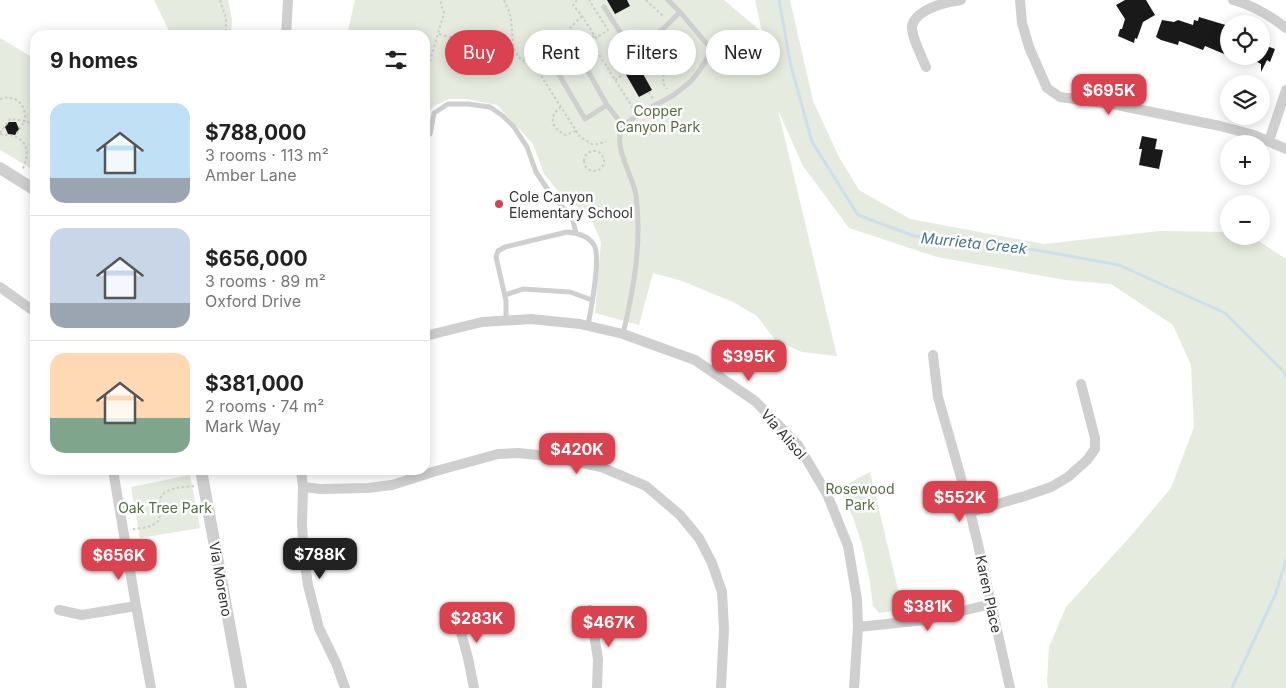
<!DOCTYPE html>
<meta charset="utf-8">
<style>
body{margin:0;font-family:Inter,sans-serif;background:#f2f2f2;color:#222;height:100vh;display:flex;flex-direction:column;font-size:19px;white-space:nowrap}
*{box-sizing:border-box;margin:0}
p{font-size:16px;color:#767676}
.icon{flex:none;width:28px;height:28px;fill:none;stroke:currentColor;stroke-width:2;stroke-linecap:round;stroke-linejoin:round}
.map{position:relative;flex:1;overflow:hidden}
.sheet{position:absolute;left:30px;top:30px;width:400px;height:445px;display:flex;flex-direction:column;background:#fff;border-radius:15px;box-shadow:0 2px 12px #0003}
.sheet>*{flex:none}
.banner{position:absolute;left:445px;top:30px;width:475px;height:45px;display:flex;gap:10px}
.controls{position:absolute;left:1220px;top:15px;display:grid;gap:10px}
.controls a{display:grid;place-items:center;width:50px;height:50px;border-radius:50%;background:#fff;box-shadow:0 2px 12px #0003;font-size:25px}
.price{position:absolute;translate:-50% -42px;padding:0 11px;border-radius:10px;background:#db424f;color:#fff;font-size:16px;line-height:32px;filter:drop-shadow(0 1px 2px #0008)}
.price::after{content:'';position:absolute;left:50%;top:30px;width:15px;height:11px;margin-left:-8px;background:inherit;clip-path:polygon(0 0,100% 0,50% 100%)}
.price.active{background:#222;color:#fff}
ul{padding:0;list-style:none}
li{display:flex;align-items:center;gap:15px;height:125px;padding:0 20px}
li+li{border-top:1px solid #e0e0e0}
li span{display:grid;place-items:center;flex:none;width:140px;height:100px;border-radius:15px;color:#555}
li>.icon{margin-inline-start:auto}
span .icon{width:60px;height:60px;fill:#fffc;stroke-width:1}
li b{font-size:21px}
h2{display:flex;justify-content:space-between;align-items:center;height:60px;padding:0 20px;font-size:21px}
.pill{padding:0 18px;border-radius:22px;background:#fff;box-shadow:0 2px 12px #0003;font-size:18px;line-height:45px}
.pill.active{background:#db424f;color:#fff}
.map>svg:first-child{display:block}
.green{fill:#e5ebdf}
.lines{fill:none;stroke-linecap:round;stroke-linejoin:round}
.stream{stroke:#cddfea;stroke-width:3}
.building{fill:#191919}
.path{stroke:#ccc;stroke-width:2;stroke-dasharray:2.5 2.5;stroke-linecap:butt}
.service{stroke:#cfcfcf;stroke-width:5}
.minor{stroke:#cfcfcf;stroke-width:10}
.tertiary{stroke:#cfcfcf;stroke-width:12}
.poi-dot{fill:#db424f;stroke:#fff;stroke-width:2}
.labels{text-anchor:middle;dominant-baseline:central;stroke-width:5;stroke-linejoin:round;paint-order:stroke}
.park-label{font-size:14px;fill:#566c41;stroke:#fff}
.poi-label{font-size:14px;fill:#323232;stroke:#fff;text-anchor:start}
.street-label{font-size:14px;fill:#323232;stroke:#fff}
.water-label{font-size:15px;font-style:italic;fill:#447491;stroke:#fff}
</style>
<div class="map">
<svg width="1286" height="688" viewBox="0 0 1286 688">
<rect width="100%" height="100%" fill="#fff"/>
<path class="green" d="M154 0H228L232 19 231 35H171Z
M355 0H724L762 32 755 0H790L813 101 839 157 859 190 910 219 1044 244 1160 231 1229 232V236H1251L1286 259V688H1048L1047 681 1049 647 1066 607 1129 538 1171 488 1194 427 1191 365 1173 325 1111 284 1065 280 937 257 849 228 803 166 778 110 837 356 802 352 775 340 757 316 733 302 682 281 653 273 639 325 595 313 601 242 593 223 585 212 563 197 544 174 533 144 497 105 466 99H449L434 106 429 113 425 131V35H347Z
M0 38 35 59V171L0 150Z
M870 472 903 610 879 613 873 606 870 582 862 545 854 520 840 488Z
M190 475 200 528 140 538 131 487Z"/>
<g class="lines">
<path class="stream" d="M779 0 791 66 812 142 858 215 914 236 1019 247 1119 265 1225 313 1285 373 1286 377
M1232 688 1276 593 1286 560"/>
</g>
<path class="building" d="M607 0H627L630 6 615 14Z
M1125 0H1146L1155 15 1143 22 1137 39 1135 38 1134 43 1118 36 1120 29H1122L1125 19 1116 5Z
M1199 17 1229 26V56L1205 46 1203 50 1179 41 1178 45 1161 40 1156 37 1162 20 1174 22 1178 20 1193 25 1194 20 1198 21Z
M1261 44 1275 49 1270 62 1267 60 1261 72V64L1246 56H1261Z
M634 58 652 90 639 97 621 66Z
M9 122H16L19 129 15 135 8 134 5 127Z
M1142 136 1157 139 1155 149 1163 150 1159 169 1139 165 1142 149H1139Z"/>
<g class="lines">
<path class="path" d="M220 0 226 18V35
M504 0C506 5 509 10 510 15 514 29 509 51 522 60
M577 0 573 5 582 16 596 38 608 30 589 0
M646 0 664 17
M582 16 567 31 522 60 532 65 538 71 580 137 592 144H598L606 142
M439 34C466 42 486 47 514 46
M594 36 589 39 633 108
M655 59a10 10 0 1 1 20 0a10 10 0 1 1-20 0Z
M664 69 663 83 667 89
M615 80 625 73
M649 92 653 99
M0 99C16 93 27 106 25 121
M429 106 427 78 428 68 444 13 440 0
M561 107C547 117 552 129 566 135L576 131
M27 122 35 124
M0 133 10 119 25 121 15 136
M0 134C5 135 12 135 16 137 30 143 28 159 22 170
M584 161a10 10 0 1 1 20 0a10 10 0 1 1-20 0Z
M133 529C140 528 150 528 156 523 166 515 153 499 166 492 174 487 185 487 194 486"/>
<path class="service" d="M668 0 680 12 712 50
M604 7 629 46 636 48 663 29 680 12
M607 105 585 119 551 61 575 48 607 105 624 127
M430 134 434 113 448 104H468L490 107 503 116 514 127 527 147 536 172 552 196 572 217 576 233
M505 295 523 289 570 292 592 300
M506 321V301L496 257 498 251 505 247 567 232C576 233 588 235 594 245 601 257 591 310 588 325
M623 334C634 288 642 242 636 195 633 176 613 147 622 129 627 118 660 103 672 96 678 92 684 87 690 82 701 71 709 55 717 41"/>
<path class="minor" d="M1020 0 1022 23 1029 47 1047 88 1060 97 1117 105 1220 126 1254 135 1286 149
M1233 0C1252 5 1271 16 1286 28
M286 35 288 0
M926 67C922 57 911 36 912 26 916 9 946 2 961 0
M1269 141 1286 90
M0 287 35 312
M425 336 482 322 531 319 580 324 623 334 695 360 755 401 798 445 827 494 848 546 857 599 858 627 854 688
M933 355 938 397 964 488 977 540 1010 688
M113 470 136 606 151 688
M301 470 303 487 302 525 304 557 308 585 319 628 336 663 345 688
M303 487 320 489 368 488 392 485 436 471 498 454 518 453 549 456 601 467 646 486 680 515 699 538 712 563 722 592 724 629 721 688
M970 512 1025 496 1051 487 1068 477 1087 460 1095 449V438L1081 384
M454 607 468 658 474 688
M59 610 82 615 136 606
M590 610 598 659 597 688
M858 627 925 620 991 604"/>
<path class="tertiary" d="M0 168 35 190
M201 470 241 688"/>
</g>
<circle class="poi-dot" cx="499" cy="204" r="5"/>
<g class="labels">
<g class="park-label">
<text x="658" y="110">Copper<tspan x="658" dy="16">Canyon Park</tspan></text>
<text x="860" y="488">Rosewood<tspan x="860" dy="16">Park</tspan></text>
<text x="165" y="507">Oak Tree Park</text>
</g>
<g class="poi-label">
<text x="509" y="196">Cole Canyon<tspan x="509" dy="16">Elementary School</tspan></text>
</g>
<g class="street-label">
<text transform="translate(784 434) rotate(49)">Via Alisol</text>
<text transform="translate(221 579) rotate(80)">Via Moreno</text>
<text transform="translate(989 594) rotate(78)">Karen Place</text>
</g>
<g class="water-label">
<text transform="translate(974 243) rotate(6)">Murrieta Creek</text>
</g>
</g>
</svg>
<div class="controls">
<a><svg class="icon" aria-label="locate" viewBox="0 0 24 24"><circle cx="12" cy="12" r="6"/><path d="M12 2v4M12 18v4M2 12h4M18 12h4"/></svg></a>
<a><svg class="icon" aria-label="layers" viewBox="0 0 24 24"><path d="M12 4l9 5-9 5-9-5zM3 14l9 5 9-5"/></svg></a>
<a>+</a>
<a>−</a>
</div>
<b class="price" style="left:1109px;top:116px">$695K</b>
<b class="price" style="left:749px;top:382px">$395K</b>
<b class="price" style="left:577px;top:475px">$420K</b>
<b class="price" style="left:960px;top:523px">$552K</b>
<b class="price active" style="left:320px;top:580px">$788K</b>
<b class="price" style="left:119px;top:581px">$656K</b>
<b class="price" style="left:928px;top:632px">$381K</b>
<b class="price" style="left:477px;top:644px">$283K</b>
<b class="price" style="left:609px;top:648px">$467K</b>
<div class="banner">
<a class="pill active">Buy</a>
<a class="pill">Rent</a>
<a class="pill">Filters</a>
<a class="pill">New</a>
</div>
<section class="sheet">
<h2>9 homes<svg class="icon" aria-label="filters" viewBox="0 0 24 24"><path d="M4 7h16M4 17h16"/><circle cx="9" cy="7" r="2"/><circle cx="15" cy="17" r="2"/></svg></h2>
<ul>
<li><span style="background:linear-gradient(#bfe0f5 75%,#9aa5b1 0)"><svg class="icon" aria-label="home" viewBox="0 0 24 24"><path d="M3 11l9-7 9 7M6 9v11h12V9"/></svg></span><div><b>$788,000</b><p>3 rooms · 113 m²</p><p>Amber Lane</p></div></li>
<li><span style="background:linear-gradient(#c9d6e8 75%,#9aa5b1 0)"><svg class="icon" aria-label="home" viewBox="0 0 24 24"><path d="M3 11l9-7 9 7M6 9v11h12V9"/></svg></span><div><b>$656,000</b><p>3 rooms · 89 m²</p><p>Oxford Drive</p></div></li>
<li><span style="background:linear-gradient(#ffd9b3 65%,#7fa58c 0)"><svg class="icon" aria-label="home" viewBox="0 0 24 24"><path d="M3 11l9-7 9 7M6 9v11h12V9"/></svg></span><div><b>$381,000</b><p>2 rooms · 74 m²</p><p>Mark Way</p></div></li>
</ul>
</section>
</div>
